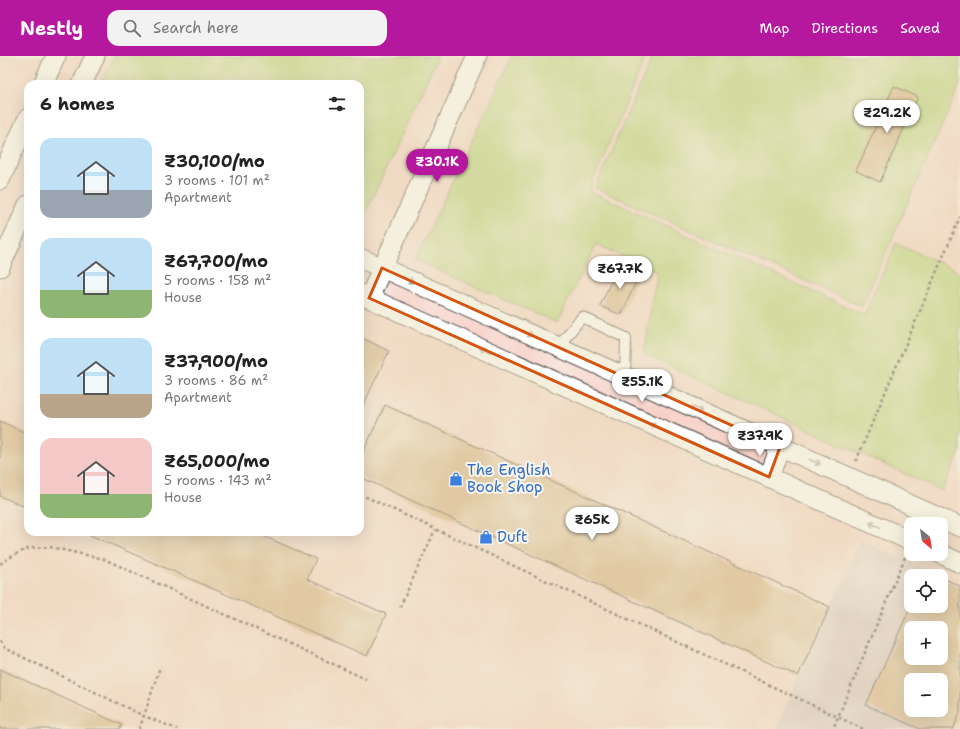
<!DOCTYPE html>
<meta charset="utf-8">
<style>
body{margin:0;font-family:"Shantell Sans",sans-serif;background:#f2f2f2;color:#222;height:100vh;display:flex;flex-direction:column;font-size:15px;white-space:nowrap}
*{box-sizing:border-box;margin:0}
p{font-size:13px;color:#767676}
.icon{flex:none;width:22px;height:22px;fill:none;stroke:currentColor;stroke-width:2;stroke-linecap:round;stroke-linejoin:round}
.map{position:relative;flex:1;overflow:hidden}
.panel{position:absolute;left:24px;top:24px;width:340px;height:456px;display:flex;flex-direction:column;background:#fff;border-radius:12px;box-shadow:0 4px 16px #0002}
.panel>*{flex:none}
.needle{width:26px;rotate:150deg}
.controls{position:absolute;left:904px;top:461px;display:grid;gap:8px}
.controls a{display:grid;place-items:center;width:44px;height:44px;border-radius:8px;background:#fff;box-shadow:0 4px 16px #0002;font-size:20px}
.price{position:absolute;translate:-50% -34px;padding:0 9px;border-radius:14px;background:#fff;color:#222;font-size:13px;line-height:26px;filter:drop-shadow(0 1px 2px #0008)}
.price::after{content:'';position:absolute;left:50%;top:24px;width:12px;height:9px;margin-left:-6px;background:inherit;clip-path:polygon(0 0,100% 0,50% 100%)}
.price.current{background:#b5179e;color:#fff}
ul{padding:0;list-style:none}
li{display:flex;align-items:center;gap:12px;height:100px;padding:0 16px}
li span{display:grid;place-items:center;flex:none;width:112px;height:80px;border-radius:12px;color:#555}
li>.icon{margin-inline-start:auto}
span .icon{width:48px;height:48px;fill:#fffc;stroke-width:1}
li b{font-size:17px}
h2{display:flex;justify-content:space-between;align-items:center;height:48px;padding:0 16px;font-size:17px}
header{display:flex;align-items:center;gap:24px;box-sizing:border-box;height:56px;padding:0 20px;background:#b5179e;color:#fff}
header strong{font-size:19px}
nav{display:flex;gap:22px;margin-inline-start:auto;font-size:14px}
.search{width:280px;height:36px;background:#f2f2f2;display:flex;align-items:center;gap:10px;box-sizing:border-box;padding:0 14px;border-radius:12px;color:#767676;font-size:15px}
.map>svg:first-child{display:block}
.built{fill:#f7d1c7;fill-rule:evenodd}
.industrial{fill:#d2bfc0}
.green{fill:#b6d278;stroke:#707e52}
.building{fill:#d3ab7f;fill-rule:evenodd}
.lines{fill:none;stroke-linecap:round;stroke-linejoin:round}
.service-casing{stroke:#484642;stroke-width:12}
.minor-casing{stroke:#484642;stroke-width:21}
.path{stroke:#484642;stroke-width:2.5;stroke-dasharray:3 3;stroke-linecap:butt}
.service{stroke:#fff;stroke-width:10}
.minor{stroke:#fff;stroke-width:19}
.oneway{stroke:#a0a0a0}
.marked{fill:none;stroke:#d5540f;stroke-width:3;stroke-linejoin:round}
.labels{text-anchor:middle;dominant-baseline:central;stroke-width:4;stroke-linejoin:round;paint-order:stroke}
.shop-label{font-size:15px;fill:#366cbe;stroke:#f6f6f2;text-anchor:start}
</style>
<header>
<strong>Nestly</strong>
<div class="search"><svg class="icon" aria-label="search" viewBox="0 0 24 24"><circle cx="10" cy="10" r="6"/><path d="M15 15l6 6"/></svg>Search here</div>
<nav><a>Map</a><a>Directions</a><a>Saved</a></nav>
</header>
<div class="map">
<svg width="960" height="673" viewBox="0 0 960 673">
<rect width="100%" height="100%" fill="#f6f6f2"/>
<filter id="ink" filterUnits="userSpaceOnUse"><feTurbulence type="fractalNoise" baseFrequency=".025" numOctaves="2"/><feDisplacementMap in="SourceGraphic" scale="8" xChannelSelector="R" yChannelSelector="G"/><feConvolveMatrix kernelMatrix="1 2 1 2 8 2 1 2 1" color-interpolation-filters="sRGB"/></filter>
<filter id="wash" filterUnits="userSpaceOnUse"><feTurbulence type="fractalNoise" baseFrequency=".012" numOctaves="4" result="noise"/><feDisplacementMap in="SourceGraphic" scale="16" xChannelSelector="R" yChannelSelector="G"/><feGaussianBlur stdDeviation="0.9" result="paint"/><feColorMatrix in="noise" values="0 0 0 0 0 0 0 0 0 0 0 0 0 0 0 0 0 1.4 0 .05"/><feComposite in="paint" operator="in"/></filter>
<g filter="url(#wash)">
<rect width="100%" height="100%" fill="#ece1c1"/>
<path class="built" d="M0 0H960V673H0ZM28 28H360V476H28ZM911 468H941V498H911ZM911 520H941V550H911ZM911 572H941V602H911ZM911 624H941V654H911Z"/>
<path class="industrial" d="M861 484 927 515 925 520H911V550L866 648 920 673H775Z"/>
<path class="green" d="M114 0H438L360 169V28H101Z
M512 0H646L589 135 864 259 896 187 960 216V396L942 435 644 298 657 216 596 188 557 267 415 204Z
M653 0H960V29L862 250 595 132Z"/>
<g id="blocks">
<path class="building" d="M894 30 918 41 880 126 856 115Z
M618 210 639 219 621 259 600 250Z
M360 281 389 295 360 356Z
M385 349 830 551 798 620 360 421V403Z
M0 365 28 378V452L0 440Z
M83 476H254L316 503 307 523 386 558 367 600Z
M941 521 960 530V657L953 673H920L866 649 911 550H941ZM911 572H941V602H911ZM911 624H941V654H911Z
M0 613 122 669 120 673H0Z"/>
</g>
</g>
<g filter="url(#ink)">
<use href="#blocks" fill-opacity="0" stroke="#484642" stroke-width="1"/>
<g class="lines">
<g class="service-casing">
<path id="service" d="M558 291 582 261 626 282 625 321"/>
</g>
<g class="minor-casing">
<path id="minor" d="M43 28 56 0
M82 28 95 0
M0 124 28 62
M360 202 960 471
M0 211 28 149
M360 238 911 485
M369 242 477 0
M769 421 780 391
M941 498 960 507"/>
</g>
<path class="path" d="M856 405 960 161
M360 438 838 661 833 673
M0 508 14 499 29 492 50 491 104 503 366 623
M400 551 435 474
M0 585 4 592 144 660 160 611
M139 673 144 660 177 673
M863 673 838 661 905 501"/>
<use href="#service" class="service"/>
<use href="#minor" class="minor"/>
</g>
<defs><path id="oneway-shaft" d="M-6 0H5M1.5-3L5.5 0L1.5 3" fill="none" stroke-width="1.6" stroke-linecap="round" stroke-linejoin="round"/></defs>
<g class="oneway">
<use href="#oneway-shaft" transform="translate(408 224) rotate(24)"/>
<use href="#oneway-shaft" transform="translate(527 277) rotate(24)"/>
<use href="#oneway-shaft" transform="translate(485 294) rotate(-156)"/>
<use href="#oneway-shaft" transform="translate(697 353) rotate(24)"/>
<use href="#oneway-shaft" transform="translate(655 370) rotate(-156)"/>
<use href="#oneway-shaft" transform="translate(815 406) rotate(24)"/>
<use href="#oneway-shaft" transform="translate(875 469) rotate(-156)"/>
</g>
</g>
<path d="M0 0H960V673H0ZM382 212 780 391 769 421 369 242Z" fill="#ece1c1" fill-opacity=".55" fill-rule="evenodd"/>
<path class="marked" d="M382 212 780 391 769 421 369 242Z"/>
<defs>
<g id="shop-bare" transform="scale(1.08)"><path d="M-5-2.5h2.3a2.7 3.5 0 0 1 5.4 0H5L5.5 6h-11ZM-1.5-2.5h3a1.5 2.3 0 0 0-3 0Z" fill="#3f7fe0" stroke="#f6f6f2" stroke-width="2.5" paint-order="stroke"/></g>
</defs>
<g fill-rule="evenodd">
<use href="#shop-bare" x="456" y="423"/>
<use href="#shop-bare" x="486" y="481"/>
</g>
<g class="labels">
<g class="shop-label">
<text x="467" y="414">The English<tspan x="467" dy="17">Book Shop</tspan></text>
<text x="497" y="481">Duft</text>
</g>
</g>
</svg>
<div class="controls">
<a><svg class="needle" viewBox="-14 -14 28 28"><path d="M0-13l5 13h-10z" fill="#e53935"/><path d="M0 13l5-13h-10z" fill="#767676"/></svg></a>
<a><svg class="icon" aria-label="locate" viewBox="0 0 24 24"><circle cx="12" cy="12" r="6"/><path d="M12 2v4M12 18v4M2 12h4M18 12h4"/></svg></a>
<a>+</a>
<a>−</a>
</div>
<b class="price" style="left:887px;top:78px">₹29.2K</b>
<b class="price current" style="left:437px;top:127px">₹30.1K</b>
<b class="price" style="left:620px;top:234px">₹67.7K</b>
<b class="price" style="left:642px;top:347px">₹55.1K</b>
<b class="price" style="left:760px;top:401px">₹37.9K</b>
<b class="price" style="left:592px;top:485px">₹65K</b>
<section class="panel">
<h2>6 homes<svg class="icon" aria-label="filters" viewBox="0 0 24 24"><path d="M4 7h16M4 17h16"/><circle cx="9" cy="7" r="2"/><circle cx="15" cy="17" r="2"/></svg></h2>
<ul>
<li><span style="background:linear-gradient(#bfe0f5 65%,#9aa5b1 0)"><svg class="icon" aria-label="home" viewBox="0 0 24 24"><path d="M3 11l9-7 9 7M6 9v11h12V9"/></svg></span><div><b>₹30,100/mo</b><p>3 rooms · 101 m²</p><p>Apartment</p></div></li>
<li><span style="background:linear-gradient(#bfe0f5 65%,#8fb573 0)"><svg class="icon" aria-label="home" viewBox="0 0 24 24"><path d="M3 11l9-7 9 7M6 9v11h12V9"/></svg></span><div><b>₹67,700/mo</b><p>5 rooms · 158 m²</p><p>House</p></div></li>
<li><span style="background:linear-gradient(#bfe0f5 70%,#b9a48a 0)"><svg class="icon" aria-label="home" viewBox="0 0 24 24"><path d="M3 11l9-7 9 7M6 9v11h12V9"/></svg></span><div><b>₹37,900/mo</b><p>3 rooms · 86 m²</p><p>Apartment</p></div></li>
<li><span style="background:linear-gradient(#f6c9c9 70%,#8fb573 0)"><svg class="icon" aria-label="home" viewBox="0 0 24 24"><path d="M3 11l9-7 9 7M6 9v11h12V9"/></svg></span><div><b>₹65,000/mo</b><p>5 rooms · 143 m²</p><p>House</p></div></li>
</ul>
</section>
</div>
